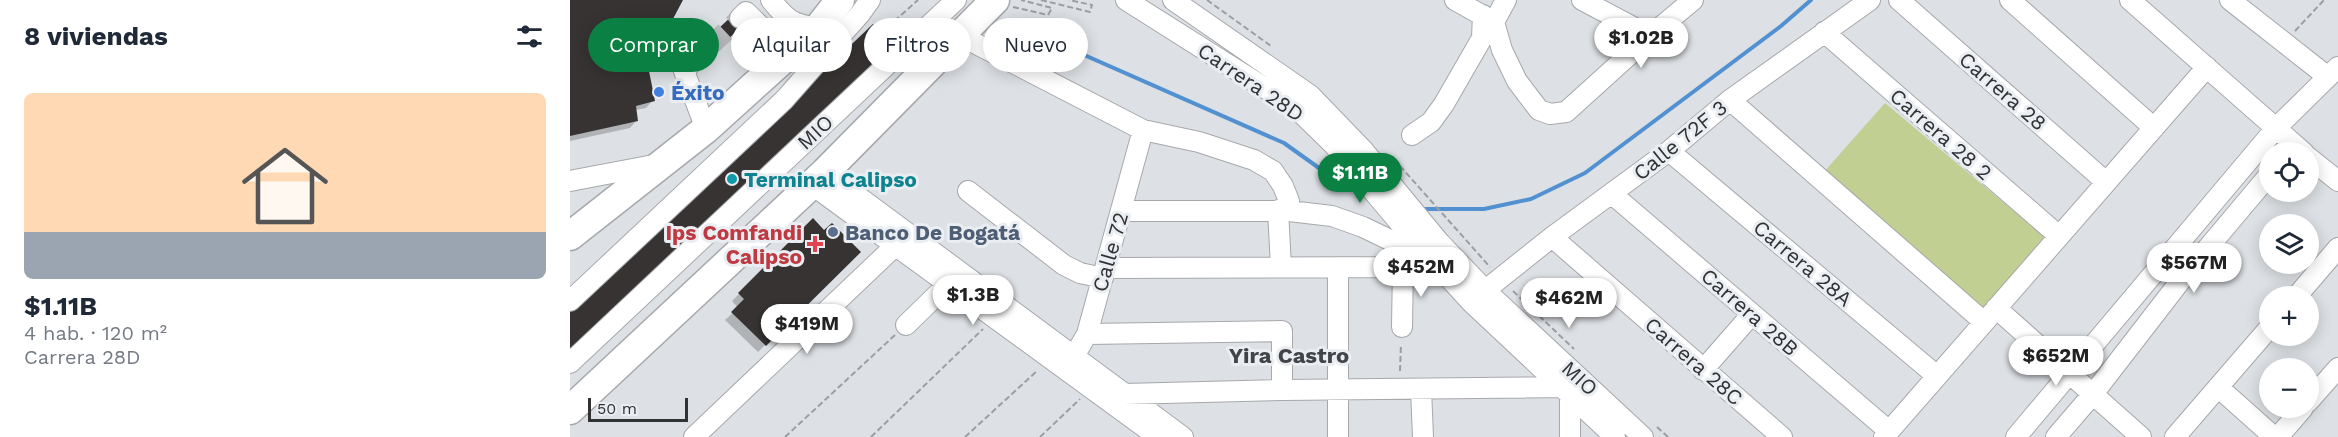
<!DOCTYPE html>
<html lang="es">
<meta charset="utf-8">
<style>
body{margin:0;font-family:"Work Sans",sans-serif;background:#f2f2f3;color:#1f2937;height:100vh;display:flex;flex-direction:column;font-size:22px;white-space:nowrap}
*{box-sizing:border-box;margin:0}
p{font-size:20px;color:#747a83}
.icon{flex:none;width:33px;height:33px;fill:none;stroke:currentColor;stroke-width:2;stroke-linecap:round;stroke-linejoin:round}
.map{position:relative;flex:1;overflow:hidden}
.drawer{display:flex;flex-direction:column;background:#fff;width:570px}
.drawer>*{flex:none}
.hud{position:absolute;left:18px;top:18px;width:570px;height:54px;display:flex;gap:12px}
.tools{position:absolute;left:1689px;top:142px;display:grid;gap:12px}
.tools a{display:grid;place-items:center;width:60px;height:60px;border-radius:50%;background:#fff;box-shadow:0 3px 15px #0003;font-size:30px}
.scale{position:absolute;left:18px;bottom:15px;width:100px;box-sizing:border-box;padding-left:6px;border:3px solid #313234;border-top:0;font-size:16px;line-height:21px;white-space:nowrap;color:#313234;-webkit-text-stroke:4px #eaedf1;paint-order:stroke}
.price{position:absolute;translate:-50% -51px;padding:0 14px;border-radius:21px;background:#fff;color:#222;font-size:20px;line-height:39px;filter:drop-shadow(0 2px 3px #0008)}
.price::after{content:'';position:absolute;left:50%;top:36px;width:18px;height:14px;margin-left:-9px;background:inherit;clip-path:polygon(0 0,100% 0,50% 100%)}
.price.active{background:#0b8043;color:#fff}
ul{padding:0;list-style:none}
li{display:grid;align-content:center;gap:12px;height:318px;padding:0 24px}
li+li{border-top:2px solid #e0e1e3}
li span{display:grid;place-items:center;height:186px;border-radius:9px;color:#555}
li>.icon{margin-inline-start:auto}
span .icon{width:108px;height:108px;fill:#fffc;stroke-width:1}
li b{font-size:26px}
h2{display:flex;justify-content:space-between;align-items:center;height:72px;padding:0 24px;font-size:26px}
.tag{padding:0 21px;border-radius:27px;background:#fff;box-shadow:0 3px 15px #0003;font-size:21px;line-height:54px}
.tag.active{background:#0b8043;color:#fff}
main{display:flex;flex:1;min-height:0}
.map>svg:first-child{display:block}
.green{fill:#c1cf92}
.shadow{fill:#0003}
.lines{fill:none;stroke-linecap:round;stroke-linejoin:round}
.stream{stroke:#5291d1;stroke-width:4}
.building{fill:#373333}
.minor-tunnel{stroke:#bbbdc1;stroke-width:20;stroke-dasharray:20 10;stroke-linecap:butt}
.minor-casing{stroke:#a6a8ac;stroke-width:22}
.highway-casing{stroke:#a6a8ac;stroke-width:31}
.path{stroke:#9c9ea2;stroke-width:2;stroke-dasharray:6 3;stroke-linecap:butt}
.minor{stroke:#fff;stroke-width:20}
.highway{stroke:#fff;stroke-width:28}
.shop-dot{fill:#3f7fe0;stroke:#eaedf1;stroke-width:2}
.culture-dot{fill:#0f9aa8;stroke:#eaedf1;stroke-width:2}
.service-dot{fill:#5c6f8a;stroke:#eaedf1;stroke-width:2}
.health-dot{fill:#e0444e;stroke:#eaedf1;stroke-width:2}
.labels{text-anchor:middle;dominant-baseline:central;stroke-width:6;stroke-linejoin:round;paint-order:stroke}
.street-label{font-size:21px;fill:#313234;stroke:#eaedf1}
.shop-label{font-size:21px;font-weight:bold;fill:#366cbe;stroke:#eaedf1;text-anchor:start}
.culture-label{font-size:21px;font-weight:bold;fill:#0d838f;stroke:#eaedf1;text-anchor:start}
.health-label{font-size:21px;font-weight:bold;fill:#be3a42;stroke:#eaedf1;text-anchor:end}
.service-label{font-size:21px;font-weight:bold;fill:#4e5e75;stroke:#eaedf1;text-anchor:start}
.neighbourhood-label{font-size:22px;font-weight:bold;fill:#424447;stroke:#eaedf1}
</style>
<main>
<section class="drawer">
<h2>8 viviendas<svg class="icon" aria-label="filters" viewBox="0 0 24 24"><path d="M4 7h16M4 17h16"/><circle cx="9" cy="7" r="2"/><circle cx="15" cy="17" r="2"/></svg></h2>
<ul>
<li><span style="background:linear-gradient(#ffd9b3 75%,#9aa5b1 0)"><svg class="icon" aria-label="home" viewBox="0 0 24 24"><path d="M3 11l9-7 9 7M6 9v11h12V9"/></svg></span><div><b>$1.11B</b><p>4 hab. · 120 m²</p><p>Carrera 28D</p></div></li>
</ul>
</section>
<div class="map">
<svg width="1768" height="437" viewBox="0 0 1768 437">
<rect width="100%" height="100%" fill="#dde0e4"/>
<path class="green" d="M1315 103 1476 238 1413 311 1253 173Z"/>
<path class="shadow" d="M0 0H111L76 65 83 100 76 108 65 110 67 120 60 128 0 141Z
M243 220 255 232 289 252 188 352 155 320 168 308 162 301Z"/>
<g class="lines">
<path class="stream" d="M462 32 714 143 770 183 793 193
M852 209H914L961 199 1015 173 1211 26 1241 0"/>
</g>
<path class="building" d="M0 0H113L78 66 85 101 66 106 68 121 0 136Z
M165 13 175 23 124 72 114 61Z
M303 24 324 46 0 352V311Z
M243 218 254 230 262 223 291 252 196 346 161 312 174 299 168 293Z"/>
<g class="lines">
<path class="minor-tunnel" d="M119 66 170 18"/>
<g class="minor-casing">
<path id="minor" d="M201 0C217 20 222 24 248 28
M556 0 725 107 763 144 845 241 902 303 1045 437
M603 0 740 95 794 151 870 243 916 291 1073 437
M885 0 924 22 932 50 947 81 969 110 980 114 996 112 1080 36 1123 0
M1012 0 1080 36
M1329 0 1536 182
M1440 0 1584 128
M1560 0 1734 153
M1660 0 1758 77
M170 18 176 12 220 55
M924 22 936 0
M1254 32 1489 236
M389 35 573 130 629 142 684 160 703 171 713 186 719 201V211L762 216 793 227 822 241 832 252 833 267 535 268
M119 66 114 71 136 129
M1160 100 1414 322
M842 135 861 122 874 104 912 38 913 15
M1099 151 1367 376
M1738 157 1768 181
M255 172 613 437
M0 181 89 164
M241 184 588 437
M398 191 494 265 510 273 533 278
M1042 194 1319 431
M708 210 711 267
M552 211H719
M982 237 1212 437
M768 268V437
M923 284 982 237 1099 151 1160 100 1300 0
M1726 297 1768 248
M0 301 214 100 290 14 300 0
M1426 308 1571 437
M336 325 377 285
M832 327 833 267
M517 334 712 331V390
M0 363 386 0
M499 365 517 334 573 130
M1133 370 1182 314
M1648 387 1704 437
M851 389 853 437
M554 394 712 390 992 387
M1000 395V437
M1738 402 1768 368
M124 437 325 246
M1314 437 1637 67
M1446 437 1706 128 1768 67
M1486 437 1523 394 1615 275 1700 174
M1605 437 1700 327
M1708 437 1733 408"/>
</g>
<g class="highway-casing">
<path id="highway" d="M0 236 136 129 248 28 270 0
M0 410 255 172 425 0"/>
</g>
<path class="path" d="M471 0 520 12 522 5 499 0
M637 0 701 46
M443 7 478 15 482 8 451 0
M1725 31 1754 0
M311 33 348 0
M830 166 920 267
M943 291 1004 349
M830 371 831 344
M1087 427 1098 437
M215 437 325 335
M301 437 413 329
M395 437 468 370
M470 437 510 399"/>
<use href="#minor" class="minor"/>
<use href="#highway" class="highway"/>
</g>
<circle class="shop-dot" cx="89" cy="92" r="6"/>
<circle class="culture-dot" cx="162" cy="179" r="6"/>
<circle class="service-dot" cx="263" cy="232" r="6"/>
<path class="health-dot" d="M242 235h6v6h6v6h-6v6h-6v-6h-6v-6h6z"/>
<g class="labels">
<g class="street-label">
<text transform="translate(681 82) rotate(34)">Carrera 28D</text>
<text transform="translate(1433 91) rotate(41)">Carrera 28</text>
<text transform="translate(245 132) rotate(-43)">MIO</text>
<text transform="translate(1371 134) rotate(41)">Carrera 28 2</text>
<text transform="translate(1110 140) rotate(-39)">Calle 72F 3</text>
<text transform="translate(540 252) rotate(-74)">Calle 72</text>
<text transform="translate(1233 263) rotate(40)">Carrera 28A</text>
<text transform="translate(1180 312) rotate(41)">Carrera 28B</text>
<text transform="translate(1124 361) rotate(41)">Carrera 28C</text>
<text transform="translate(1010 378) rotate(43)">MIO</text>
</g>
<g class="shop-label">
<text x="101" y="92">Éxito</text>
</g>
<g class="culture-label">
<text x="174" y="179">Terminal Calipso</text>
</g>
<g class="health-label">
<text x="232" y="232">Ips Comfandi<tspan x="232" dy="24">Calipso</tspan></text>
</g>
<g class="service-label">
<text x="275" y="232">Banco De Bogatá</text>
</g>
<g class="neighbourhood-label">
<text x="719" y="355">Yira Castro</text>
</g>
</g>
</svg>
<div class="tools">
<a><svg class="icon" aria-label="locate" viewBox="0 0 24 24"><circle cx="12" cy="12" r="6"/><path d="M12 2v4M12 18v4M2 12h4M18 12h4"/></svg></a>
<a><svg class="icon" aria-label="layers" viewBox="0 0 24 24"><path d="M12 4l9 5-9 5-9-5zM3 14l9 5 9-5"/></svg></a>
<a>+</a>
<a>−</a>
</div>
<div class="scale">50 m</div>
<b class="price" style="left:1071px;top:69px">$1.02B</b>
<b class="price active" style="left:790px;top:204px">$1.11B</b>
<b class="price" style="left:1624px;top:294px">$567M</b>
<b class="price" style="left:851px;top:298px">$452M</b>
<b class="price" style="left:403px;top:326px">$1.3B</b>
<b class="price" style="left:999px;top:329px">$462M</b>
<b class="price" style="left:237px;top:355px">$419M</b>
<b class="price" style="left:1486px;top:387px">$652M</b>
<div class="hud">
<a class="tag active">Comprar</a>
<a class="tag">Alquilar</a>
<a class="tag">Filtros</a>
<a class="tag">Nuevo</a>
</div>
</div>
</main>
